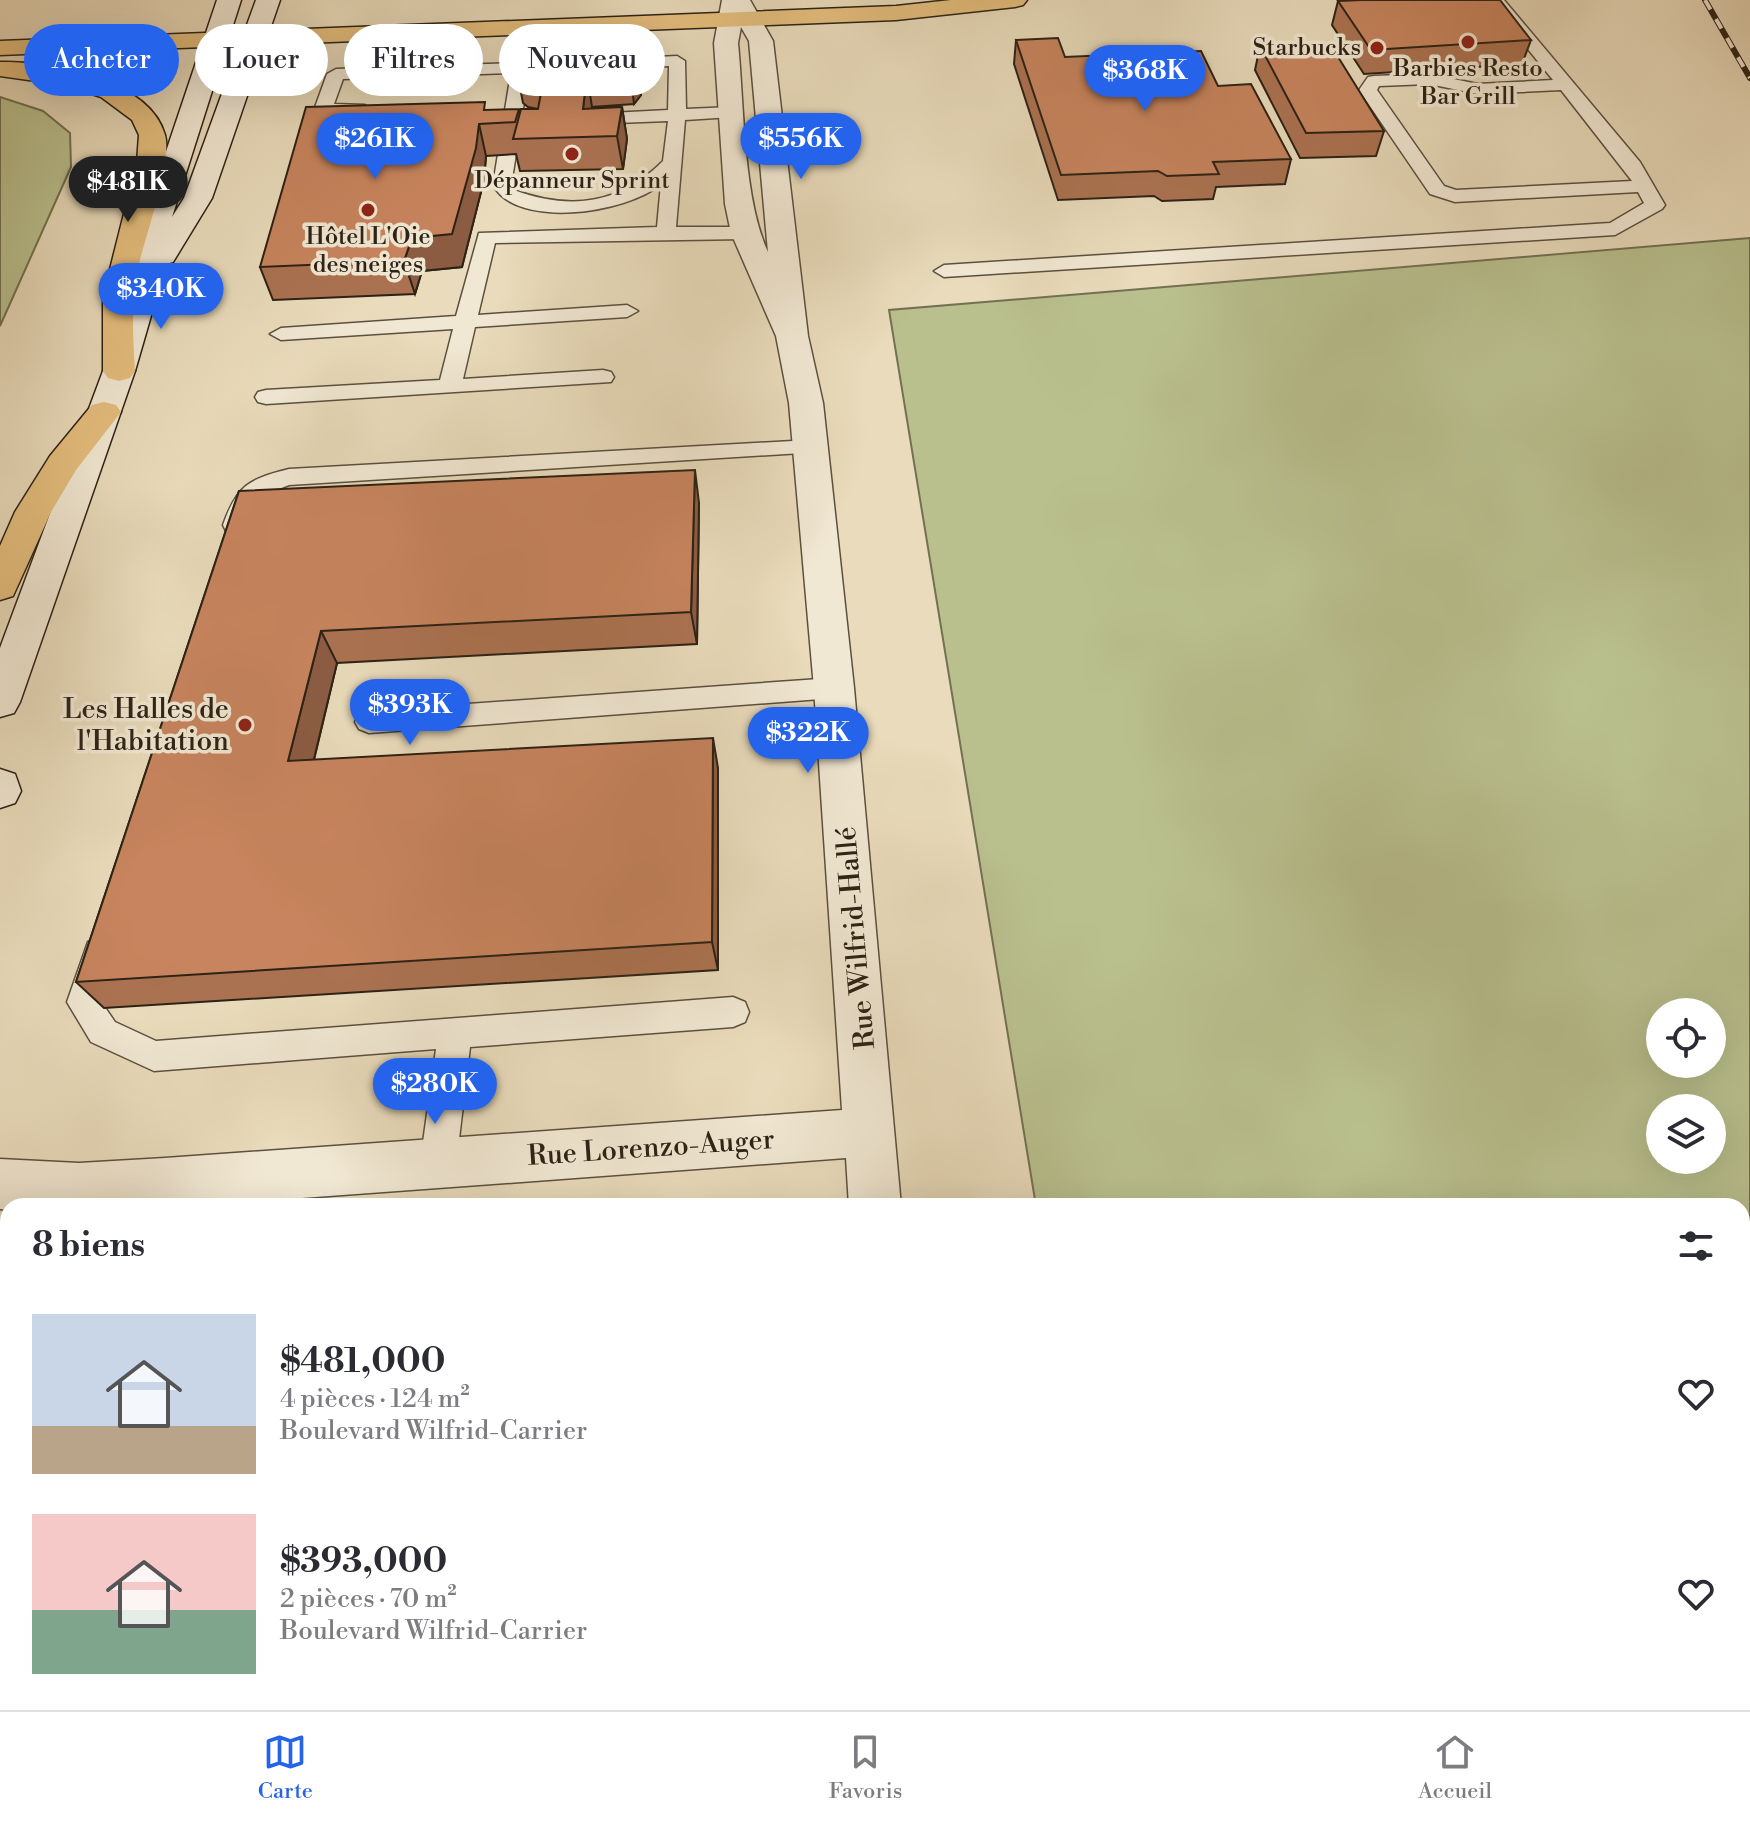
<!DOCTYPE html>
<html lang="fr">
<meta charset="utf-8">
<style>
body{margin:0;font-family:"Libre Bodoni",serif;background:#f2f2f3;color:#2b2b33;height:100vh;display:flex;flex-direction:column;font-size:30px;white-space:nowrap}
*{box-sizing:border-box;margin:0}
p{font-size:26px;color:#7c7c81}
.icon{flex:none;width:44px;height:44px;fill:none;stroke:currentColor;stroke-width:2;stroke-linecap:round;stroke-linejoin:round}
.map{position:relative;flex:1;overflow:hidden}
.sheet{position:absolute;left:0px;top:1198px;width:1750px;height:512px;display:flex;flex-direction:column;background:#fff;border-radius:24px 24px 0 0;box-shadow:0 8px 32px #0002}
.sheet>*{flex:none}
.hud{position:absolute;left:24px;top:24px;width:800px;height:72px;display:flex;gap:16px}
.controls{position:absolute;left:1646px;top:998px;display:grid;gap:16px}
.controls a{display:grid;place-items:center;width:80px;height:80px;border-radius:50%;background:#fff;box-shadow:0 8px 32px #0002;font-size:40px}
.price{position:absolute;translate:-50% -68px;padding:0 18px;border-radius:28px;background:#2563eb;color:#fff;font-size:26px;line-height:52px;filter:drop-shadow(0 2px 4px #0008)}
.price::after{content:'';position:absolute;left:50%;top:48px;width:24px;height:18px;margin-left:-12px;background:inherit;clip-path:polygon(0 0,100% 0,50% 100%)}
.price.selected{background:#222;color:#fff}
ul{padding:0;list-style:none}
li{display:flex;align-items:center;gap:24px;height:200px;padding:0 32px}
li span{display:grid;place-items:center;flex:none;width:224px;height:160px;border-radius:0px;color:#555}
li>.icon{margin-inline-start:auto}
span .icon{width:96px;height:96px;fill:#fffc;stroke-width:1}
li b{font-size:34px}
h2{display:flex;justify-content:space-between;align-items:center;height:96px;padding:0 32px;font-size:34px}
.tag{padding:0 28px;border-radius:36px;background:#fff;box-shadow:0 8px 32px #0002;font-size:28px;line-height:72px}
.tag.selected{background:#2563eb;color:#fff}
.tab-bar{display:flex;justify-content:space-around;align-items:center;height:112px;border-top:2px solid #e1e1e2;background:#fff;font-size:22px;color:#7c7c81}
.tab-bar a{display:grid;justify-items:center;gap:4px}
.tab-bar .selected{color:#2563eb}
.map>svg:first-child{display:block}
.green{fill:#b9c08e;stroke:#727152;stroke-width:2;fill-rule:evenodd}
.lines{fill:none;stroke-linecap:round;stroke-linejoin:round}
.lane-casing{stroke:#5b503f;stroke-width:3}
.street-casing{stroke:#5b503f;stroke-width:3}
.secondary-casing{stroke:#2c2216;stroke-width:3}
.primary-casing{stroke:#2c2216;stroke-width:3}
.highway-casing{stroke:#2c2216;stroke-width:3}
.lane{fill:#f1e8d3;fill-rule:evenodd}
.street{fill:#f1e8d3;fill-rule:evenodd}
.secondary{fill:#f1e8d3;fill-rule:evenodd}
.primary{fill:#e4be7e;fill-rule:evenodd}
.highway{fill:#e4be7e;fill-rule:evenodd}
.rail-casing{stroke:#2c2216;stroke-width:6}
.rail{stroke:#f1e8d3;stroke-width:4;stroke-dasharray:11;stroke-linecap:butt}
.wall{fill:#ab7251;stroke:#2c2216;stroke-width:2}
.shaded-wall{fill:#8b5c42;stroke:#2c2216;stroke-width:2}
.building{fill:#c7845e;stroke:#2c2216;stroke-width:2}
.poi-dot{fill:#8f2418;stroke:#f1e8d3;stroke-width:3}
.labels{text-anchor:middle;dominant-baseline:central;stroke-width:7;stroke-linejoin:round;paint-order:stroke}
.far-poi-label{font-size:24px;fill:#2c2216;stroke:#f1e8d3}
.poi-label{font-size:28px;fill:#2c2216;stroke:#f1e8d3;text-anchor:end}
.street-label{font-size:28px;fill:#2c2216;stroke:#f1e8d3}
</style>
<div class="map">
<svg width="1750" height="1710" viewBox="0 0 1750 1710">
<rect width="100%" height="100%" fill="#e9dbbb"/>
<filter id="stains"><feTurbulence type="fractalNoise" baseFrequency=".0025" numOctaves="4"/><feColorMatrix values="0 0 0 0 .2 0 0 0 0 .09 0 0 0 0 .02 0 0 0 .5 -.17"/></filter>
<radialGradient id="worn" r=".72"><stop offset=".6" stop-color="#630" stop-opacity="0"/><stop offset="1" stop-color="#630" stop-opacity=".3"/></radialGradient>
<path class="green" d="M0 97 43 111 70 133 71 167 0 326Z
M1750 238V1710H1124L1123 1702H1742V1206H1036L889 310ZM1660 1012H1712V1064H1660ZM1660 1108H1712V1160H1660Z"/>
<g class="lines">
<g class="lane-casing">
<path id="lane" d="M1488 0H1504L1640 162 1665 205 1662 209 1615 235 944 277 934 271 944 265 1610 223 1644 203 1638 192 1455 202 1430 194 1359 90 1368 77 1374 76 1429 74 1478 84 1553 80ZM1429 84 1478 94 1561 90 1632 181 1456 190 1444 186 1377 90 1379 86Z
M583 21 591 26 583 65 575 70 567 65 575 26Z
M677 56 685 61 686 109 732 107 741 112 732 117 685 120 676 227H745L755 233 745 239 495 243 478 315 627 305 638 311 627 317 475 327 463 379 603 370 611 372 614 377 611 382 266 404 258 402 255 397 258 392 266 390 440 380 453 329 281 340 270 334 281 328 456 316 479 233 657 227 661 184C627 213 517 230 493 185L498 154 507 148 516 154 511 185 514 190C571 211 620 204 663 161L668 121 591 124 582 119 591 114 668 110 669 66 594 70 586 65 594 60Z
M546 62 552 63 554 67 552 71 528 73 522 116 545 117 548 121 545 125C533 128 512 131 503 122L511 73 343 79 334 104 365 105 368 109 365 113 323 115 314 110 327 74 336 69Z
M810 440 818 442 822 447 818 452 289 485 261 496 244 531 235 533 226 531 223 525C237 485 249 479 289 469Z
M834 678 844 681 848 688 844 695 834 698 369 733 359 729 355 722 359 715 369 711Z
M99 938 110 942 115 952 100 1000 115 1022 156 1041 733 997 745 1002 749 1012 745 1022 733 1027 470 1047 456 1164 450 1176 438 1181 426 1176 420 1164 436 1049 154 1071 91 1042 67 1002 88 942Z"/>
</g>
<g class="street-casing">
<path id="street" d="M722 0H750L773 41 808 336 823 403 854 688 901 1206H849L846 1158 194 1206H8V1210L0 1209V1159L79 1163 165 1158 842 1110 814 688 789 403 776 336 731 233 725 204 714 43ZM741 27 749 41 768 252C743 199 744 104 738 43Z
M8 1289V1345L0 1346V1290Z"/>
</g>
<g class="secondary-casing">
<path id="secondary" d="M217 0H241L172 217 184 198 256 0H280L212 198 173 262 166 264 135 371 20 702 14 713 0 717V648L103 371 135 274 139 232Z
M0 769 15 774 21 791 15 803 0 808Z"/>
</g>
<g class="primary-casing">
<path id="primary" d="M951 0H1027L1023 5 1015 7 896 20 0 55V41L896 6Z
M0 62C49 61 150 79 165 135 173 163 143 241 137 273 131 305 133 338 135 371L130 378 119 381 108 378 103 371V297L137 162 139 135 132 120 101 97 64 85 0 76Z"/>
</g>
<g class="highway-casing">
<path id="highway" d="M104 402 116 405 121 412 76 470 51 512 13 596 0 600V546L15 512 50 456 92 405Z"/>
</g>
<use href="#lane" class="lane"/>
<use href="#street" class="street"/>
<use href="#secondary" class="secondary"/>
<use href="#primary" class="primary"/>
<use href="#highway" class="highway"/>
<g class="rail-casing">
<path id="rail" d="M1705 0 1750 78"/>
</g>
<use href="#rail" class="rail"/>
</g>
<path class="wall" d="M1338 1 1531 40 1522 64 1364 74 1332 25Z
M1016 40 1065 57 1218 86 1291 159 1285 184 1216 187 1213 199 1162 201 1154 196 1058 200 1014 64Z
M1260 46 1384 131 1376 156 1300 158 1255 70Z
M628 60 641 95 634 104 592 107V108L622 107 627 139 623 169 520 171 516 154 486 156 484 180 462 267 422 271 415 294 273 300 260 267 487 110 520 112 538 109 528 107 523 103 517 72Z
M239 491 699 503 697 644 337 663 314 760 718 768V970L104 1008 76 982Z"/>
<path class="shaded-wall" d="M636 64 641 95 634 104 630 72Z
M587 75 592 107 589 137 583 109Z
M622 107 627 139 623 169 617 136Z
M479 124 486 156 484 180 462 267 422 271 415 294 404 261 412 238Z
M695 470 699 503 697 644 691 612Z
M321 631 337 663 306 792 288 761Z
M713 738 718 768V970L712 942Z
M179 1702H212L210 1710H177Z"/>
<path class="building" d="M1362 0H1500L1531 40 1371 50 1338 1Z
M1058 38 1065 57 1201 51 1218 86 1251 84 1291 159 1213 162 1219 174 1167 176 1158 171 1061 175 1016 40Z
M1330 44 1384 131 1306 133 1260 46Z
M628 60 636 64 630 72 587 75 583 109 622 107 617 136 513 139 521 109H538L544 77 522 76 517 72 520 67 530 63Z
M485 102 484 110 519 109 515 122 479 124 476 148 452 234 412 238 404 261 260 267 306 107Z
M695 470 691 612 321 631 288 761 713 738 712 942 76 982 239 491Z
M0 1472H8V1702H179L177 1710H0Z"/>
<g class="poi-dot">
<circle cx="1468" cy="42" r="8"/>
<circle cx="1377" cy="48" r="8"/>
<circle cx="572" cy="154" r="8"/>
<circle cx="368" cy="210" r="8"/>
<circle cx="245" cy="725" r="8"/>
</g>
<g class="labels">
<g class="far-poi-label">
<text x="1361" y="48" text-anchor="end">Starbucks</text>
<text x="1468" y="69">Barbies Resto<tspan x="1468" dy="28">Bar Grill</tspan></text>
<text x="572" y="181">Dépanneur Sprint</text>
<text x="368" y="237">Hôtel L'Oie<tspan x="368" dy="28">des neiges</tspan></text>
</g>
<g class="poi-label">
<text x="229" y="709">Les Halles de<tspan x="229" dy="32">l'Habitation</tspan></text>
</g>
<g class="street-label">
<text transform="translate(856 938) rotate(-95)">Rue Wilfrid-Hallé</text>
<text transform="translate(651 1148) rotate(-4)">Rue Lorenzo-Auger</text>
</g>
</g>
<rect width="100%" height="100%" filter="url(#stains)"/>
<rect width="100%" height="100%" fill="url(#worn)"/>
</svg>
<div class="controls">
<a><svg class="icon" aria-label="locate" viewBox="0 0 24 24"><circle cx="12" cy="12" r="6"/><path d="M12 2v4M12 18v4M2 12h4M18 12h4"/></svg></a>
<a><svg class="icon" aria-label="layers" viewBox="0 0 24 24"><path d="M12 4l9 5-9 5-9-5zM3 14l9 5 9-5"/></svg></a>
</div>
<b class="price" style="left:1145px;top:113px">$368K</b>
<b class="price" style="left:375px;top:181px">$261K</b>
<b class="price" style="left:801px;top:181px">$556K</b>
<b class="price selected" style="left:128px;top:224px">$481K</b>
<b class="price" style="left:161px;top:331px">$340K</b>
<b class="price" style="left:410px;top:747px">$393K</b>
<b class="price" style="left:808px;top:775px">$322K</b>
<b class="price" style="left:435px;top:1126px">$280K</b>
<div class="hud">
<a class="tag selected">Acheter</a>
<a class="tag">Louer</a>
<a class="tag">Filtres</a>
<a class="tag">Nouveau</a>
</div>
<section class="sheet">
<h2>8 biens<svg class="icon" aria-label="filters" viewBox="0 0 24 24"><path d="M4 7h16M4 17h16"/><circle cx="9" cy="7" r="2"/><circle cx="15" cy="17" r="2"/></svg></h2>
<ul>
<li><span style="background:linear-gradient(#c9d6e8 70%,#b9a48a 0)"><svg class="icon" aria-label="home" viewBox="0 0 24 24"><path d="M3 11l9-7 9 7M6 9v11h12V9"/></svg></span><div><b>$481,000</b><p>4 pièces · 124 m²</p><p>Boulevard Wilfrid-Carrier</p></div><svg class="icon" aria-label="heart" viewBox="0 0 24 24"><path d="M12 20l-8-8c-3-5 5-10 8-4 3-6 11-1 8 4z"/></svg></li>
<li><span style="background:linear-gradient(#f6c9c9 60%,#7fa58c 0)"><svg class="icon" aria-label="home" viewBox="0 0 24 24"><path d="M3 11l9-7 9 7M6 9v11h12V9"/></svg></span><div><b>$393,000</b><p>2 pièces · 70 m²</p><p>Boulevard Wilfrid-Carrier</p></div><svg class="icon" aria-label="heart" viewBox="0 0 24 24"><path d="M12 20l-8-8c-3-5 5-10 8-4 3-6 11-1 8 4z"/></svg></li>
</ul>
</section>
</div>
<nav class="tab-bar">
<a class="selected"><svg class="icon" aria-label="map" viewBox="0 0 24 24"><path d="M3 6l6-2 6 2 6-2v14l-6 2-6-2-6 2zM9 4v14M15 6v14"/></svg>Carte</a>
<a><svg class="icon" aria-label="saved" viewBox="0 0 24 24"><path d="M7 4h10v16l-5-4-5 4z"/></svg>Favoris</a>
<a><svg class="icon" aria-label="home" viewBox="0 0 24 24"><path d="M3 11l9-7 9 7M6 9v11h12V9"/></svg>Accueil</a>
</nav>
